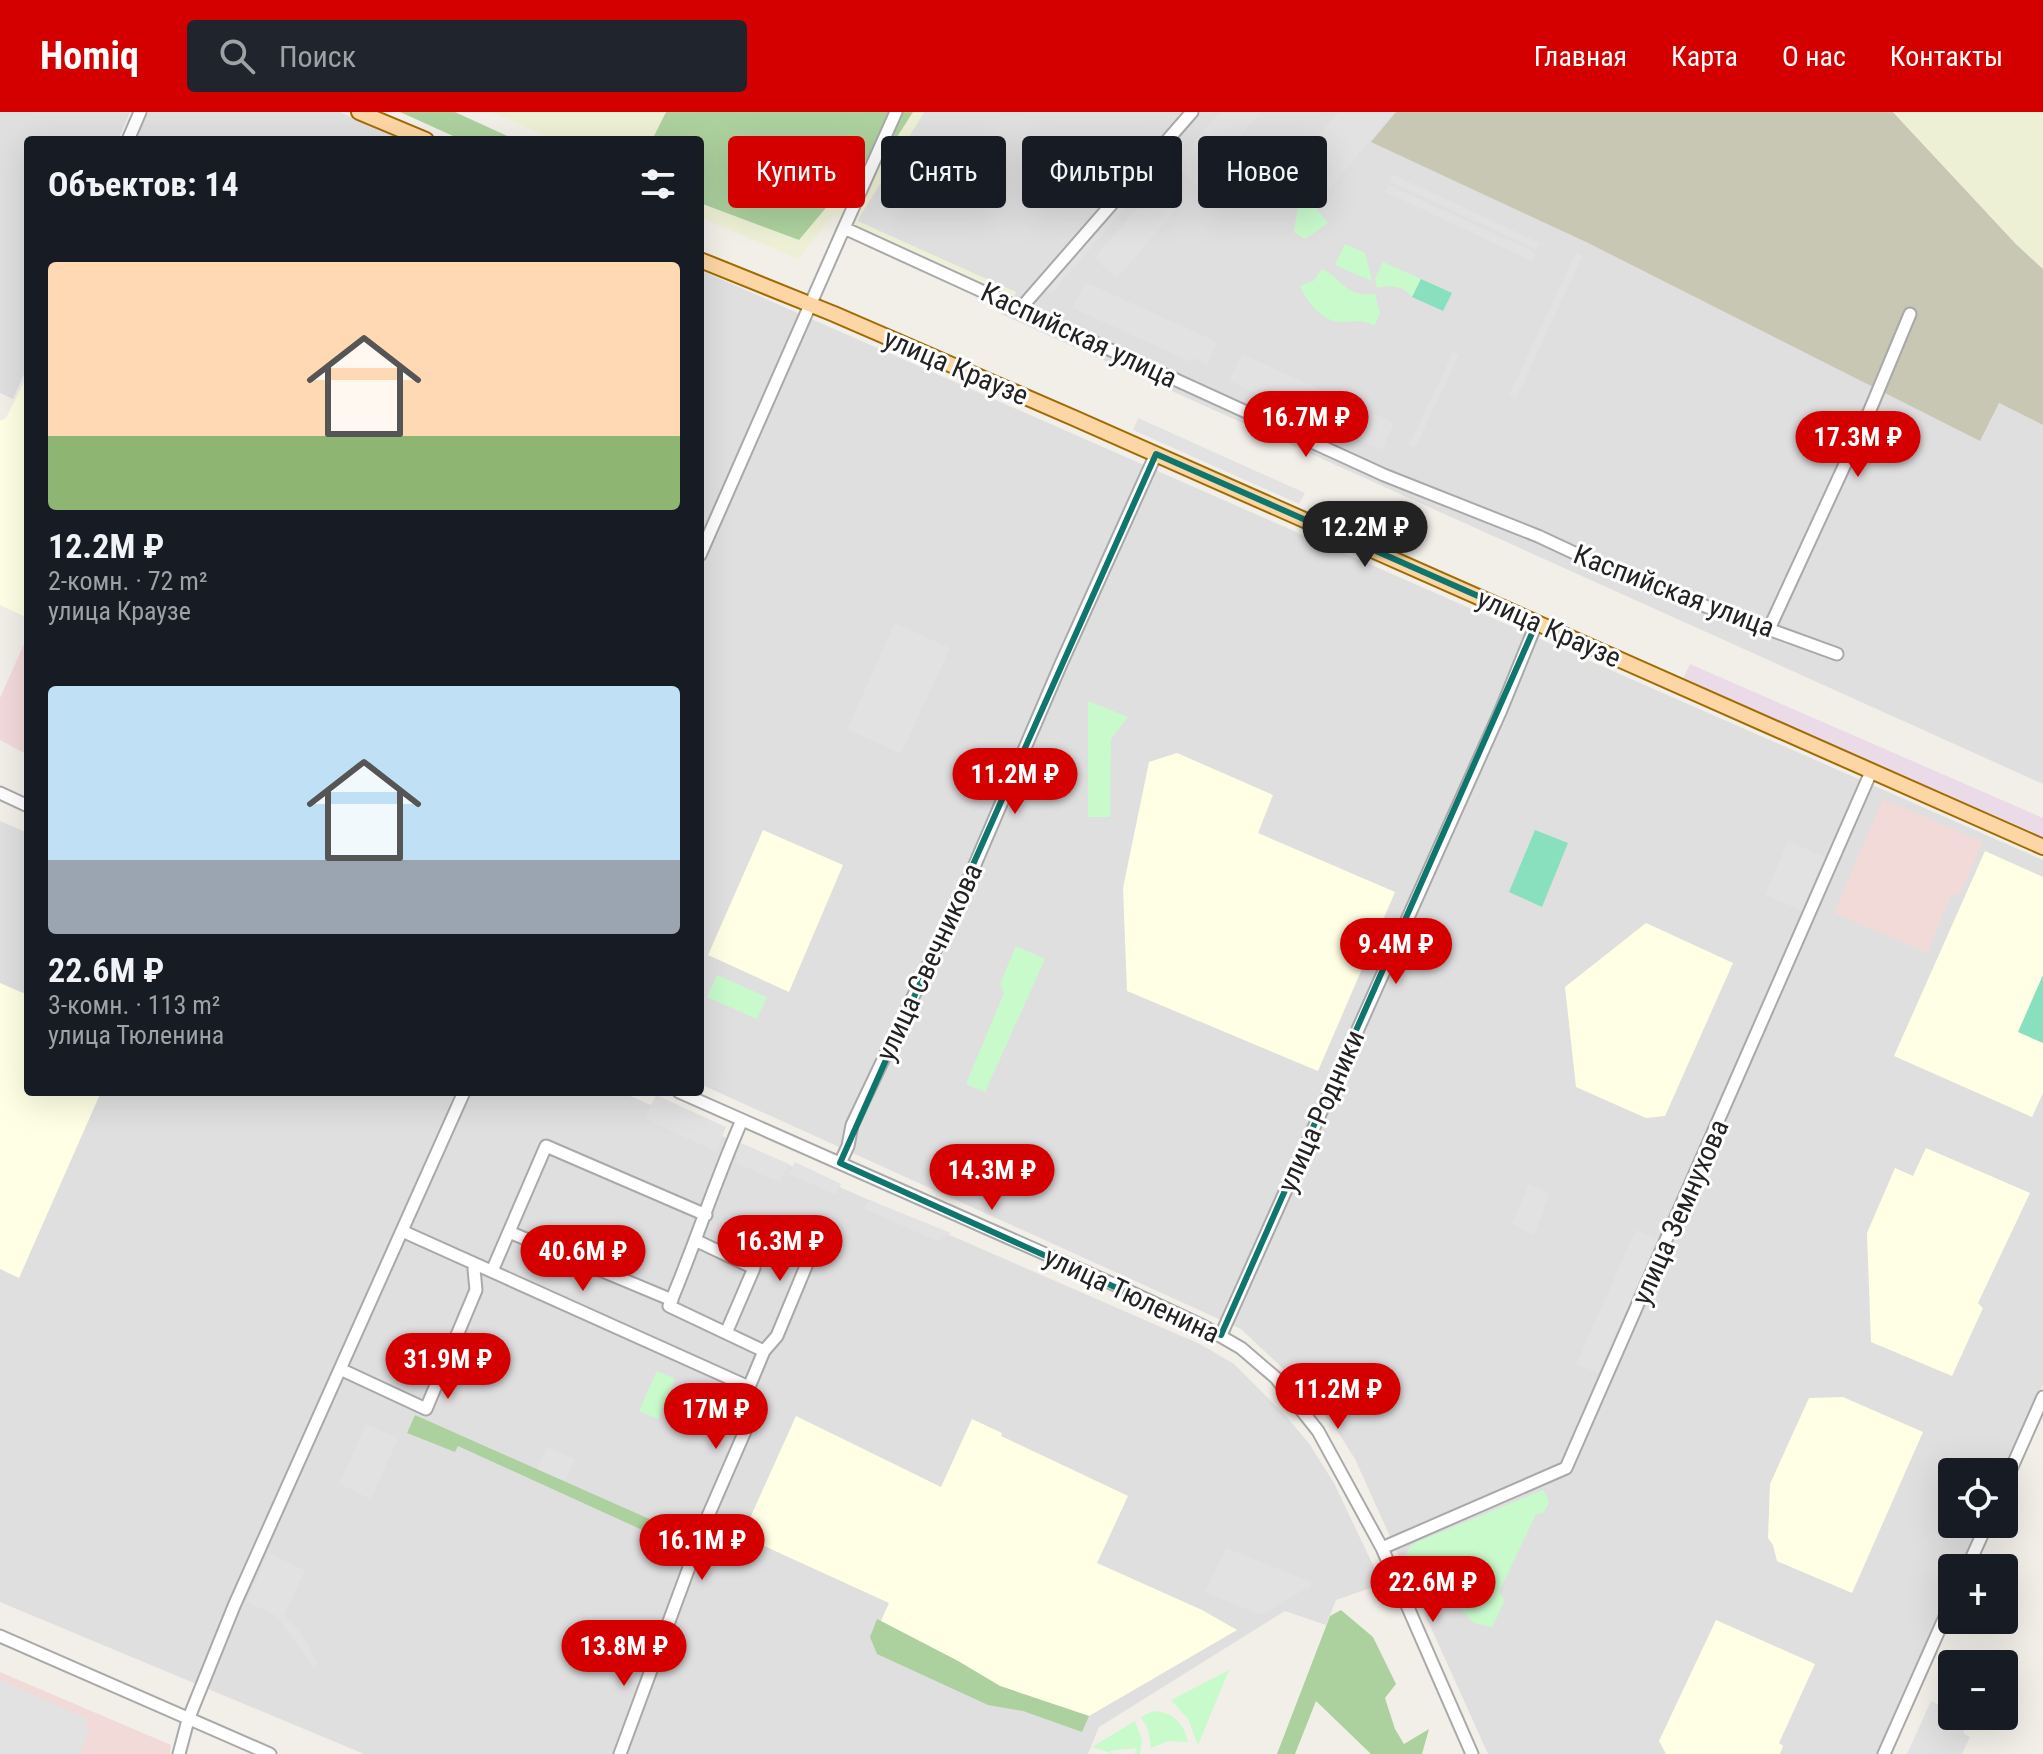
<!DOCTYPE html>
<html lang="ru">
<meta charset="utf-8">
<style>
body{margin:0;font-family:"Roboto Condensed",sans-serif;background:#20242c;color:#f1f3f6;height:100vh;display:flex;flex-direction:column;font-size:30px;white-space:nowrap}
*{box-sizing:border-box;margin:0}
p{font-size:26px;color:#9ea1a6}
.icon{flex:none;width:44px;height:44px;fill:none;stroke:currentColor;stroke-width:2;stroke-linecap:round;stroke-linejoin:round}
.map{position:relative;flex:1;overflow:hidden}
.sheet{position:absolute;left:24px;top:24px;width:680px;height:960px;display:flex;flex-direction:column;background:#171b24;border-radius:8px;box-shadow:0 8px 32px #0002}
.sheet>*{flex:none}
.guide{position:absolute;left:728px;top:24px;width:760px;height:72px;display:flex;gap:16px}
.buttons{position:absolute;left:1938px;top:1346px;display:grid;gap:16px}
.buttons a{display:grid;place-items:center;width:80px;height:80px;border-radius:8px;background:#171b24;box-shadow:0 8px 32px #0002;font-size:40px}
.price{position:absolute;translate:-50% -68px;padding:0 18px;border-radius:28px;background:#d40000;color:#fff;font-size:26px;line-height:52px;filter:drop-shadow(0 2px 4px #0008)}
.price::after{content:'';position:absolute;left:50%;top:48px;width:24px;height:18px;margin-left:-12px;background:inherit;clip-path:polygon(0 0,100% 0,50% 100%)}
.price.selected{background:#222;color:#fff}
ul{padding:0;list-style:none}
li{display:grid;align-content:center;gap:16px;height:424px;padding:0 24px}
li span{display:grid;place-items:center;height:248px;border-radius:8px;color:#555}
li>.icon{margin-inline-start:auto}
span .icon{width:144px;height:144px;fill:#fffc;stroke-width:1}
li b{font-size:34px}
h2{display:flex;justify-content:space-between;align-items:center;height:96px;padding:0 24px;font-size:34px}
.tag{padding:0 28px;border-radius:8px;background:#171b24;box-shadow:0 8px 32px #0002;font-size:28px;line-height:72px}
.tag.selected{background:#d40000;color:#fff}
header{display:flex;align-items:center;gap:48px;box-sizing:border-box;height:112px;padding:0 40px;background:#d40000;color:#fff}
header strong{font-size:38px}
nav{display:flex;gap:44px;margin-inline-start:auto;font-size:28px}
.search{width:560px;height:72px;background:#20242c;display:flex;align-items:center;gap:20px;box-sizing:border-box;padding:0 28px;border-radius:8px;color:#9ea1a6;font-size:30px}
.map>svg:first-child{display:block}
.residential{fill:#e0dfdf}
.commercial{fill:#f2dad9}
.industrial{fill:#ebdbe8}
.education{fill:#ffffe5}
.construction{fill:#c7c7b4}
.farmland{fill:#eef0d5}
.forest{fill:#add19e}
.park{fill:#c8facc}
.pitch{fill:#88e0be}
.parking{fill:#e2e2e2}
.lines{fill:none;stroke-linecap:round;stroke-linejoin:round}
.minor-casing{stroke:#a9a9a9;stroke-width:15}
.major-casing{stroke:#a06b00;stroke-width:18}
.minor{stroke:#fff;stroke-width:11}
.major{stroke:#fcd6a4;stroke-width:14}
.marked{fill:none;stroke:#0f766e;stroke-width:6;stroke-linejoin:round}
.labels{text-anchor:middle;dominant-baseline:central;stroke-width:6;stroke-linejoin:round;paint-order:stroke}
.street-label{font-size:28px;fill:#222;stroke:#fff}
</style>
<header>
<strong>Homiq</strong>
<div class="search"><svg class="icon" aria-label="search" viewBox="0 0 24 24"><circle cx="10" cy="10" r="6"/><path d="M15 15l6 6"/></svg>Поиск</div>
<nav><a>Главная</a><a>Карта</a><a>О нас</a><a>Контакты</a></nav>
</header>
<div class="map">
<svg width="2043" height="1642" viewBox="0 0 2043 1642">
<rect width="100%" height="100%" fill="#f2efe9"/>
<path class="residential" d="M0 0H130L118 28H28V253L13 287 0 281Z
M148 0H340L404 28H136Z
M924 0H1396L1372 30 1588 131 1979 328 1999 291 2043 313V672L1001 202 1016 181 857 109Z
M700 158 2043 748V1272L2004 1360H1952V1412H1981L1961 1456H1952V1477L1879 1642H1488L1355 1347 1334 1314 1293 1266 1241 1217 700 972Z
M0 709 28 721V980H621L1200 1232 1234 1252 1287 1305 1310 1333 1334 1371 1382 1472 1336 1488 1326 1513 1285 1499 1099 1615 1088 1642H364L0 1490Z"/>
<path class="commercial" d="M27 525 28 526V643L0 628V586Z
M1883 687 1983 730 1959 784 1952 782 1927 841 1834 801Z
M0 1560 171 1633 170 1642H0Z"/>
<path class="industrial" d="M1690 552 2043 706V726L1682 569Z"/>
<path class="education" d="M28 262V506L0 493V309L6 306Z
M1177 641 1273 683 1258 721 1395 780 1318 959 1127 879 1123 776 1149 650Z
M763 718 843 753 789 880 708 843Z
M1985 739 2043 765V981L2032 1005 1894 944Z
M1646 811 1733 851 1665 1004 1646 1006 1576 975 1565 875Z
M0 871 28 883V980H101L19 1166 0 1157Z
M1926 1036 2030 1081 1978 1191 1983 1196 1952 1264 1871 1230 1867 1121 1895 1056 1913 1064Z
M1843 1285 1923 1320 1852 1481 1777 1449 1773 1433 1768 1426 1770 1372 1809 1286Z
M796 1304 941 1375 972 1307 1002 1321 1001 1324 1128 1384 1097 1451 1202 1498 1237 1518 1089 1604 1000 1574 958 1549 881 1509 889 1491 742 1424Z
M1716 1508 1815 1552 1779 1631 1783 1634 1780 1642H1666L1659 1629Z"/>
<path class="construction" d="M1396 0H1893L2016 132 2043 157V313L1999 291 1980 329 1588 131 1371 30Z"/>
<path class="farmland" d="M490 0H666L652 28H556Z
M913 0H924L857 109 1016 180 1014 183 833 103 798 147 700 105V91L799 128 830 91 860 83Z
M1893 0H2043V157L2016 132Z"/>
<path class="forest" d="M400 0H455L516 28H462Z
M666 0H913L860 83 830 91 799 128 700 91V28H652Z
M415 1303 681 1421 673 1432 458 1334 455 1340 407 1321Z
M1341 1498 1373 1525 1396 1572 1385 1586 1395 1617 1404 1632 1429 1617 1422 1642H1371L1316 1589 1295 1642H1277L1330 1504Z
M877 1507 958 1549 1000 1574 1089 1604 1082 1620 1023 1599 988 1593 877 1542 870 1525Z"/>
<path class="park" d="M1298 92 1316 96 1328 111 1305 127 1294 120Z
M1345 132 1365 141 1372 169 1335 153Z
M1383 150 1421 167 1412 185C1405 174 1389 173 1377 176L1375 167Z
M1322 157C1344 167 1343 185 1375 182L1380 202 1374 214C1363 207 1354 210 1342 210 1322 210 1308 191 1300 174L1313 169Z
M1088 589 1128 605 1111 627 1110 705H1088Z
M1016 834 1045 847 985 980 966 972 1004 881 1000 872Z
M717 863 767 885 757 907 707 885Z
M657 1259 675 1267 658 1307 639 1299Z
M1543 1378C1550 1387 1550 1392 1543 1401L1536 1402 1499 1480 1505 1488 1492 1515 1474 1511 1438 1473 1410 1461 1404 1449 1409 1436 1415 1431Z
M1229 1558 1198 1633 1188 1607 1171 1588Z
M1153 1599C1172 1600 1184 1610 1188 1630L1168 1629 1151 1636 1148 1617 1141 1605Z
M1135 1609 1142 1628 1140 1642H1135L1137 1636 1109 1639 1114 1642 1092 1635Z"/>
<path class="pitch" d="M1421 167 1452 181 1443 199 1412 185Z
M1535 718 1568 731 1542 795 1509 780Z
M2043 863V931L2018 920Z"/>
<path class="parking" d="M1220 0H1261L1197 73 1174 53Z
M1339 0H1394L1330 76 1298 48Z
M1392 62 1540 131 1537 138 1389 69Z
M1142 66 1147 71 1051 182 1046 177Z
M1389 73 1536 141 1532 149 1385 80Z
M1153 78 1176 98 1117 166 1094 146Z
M1576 140 1583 143 1516 287 1509 283Z
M1085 170 1217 230 1207 253 1193 246 1191 250 1073 196Z
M1453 240 1459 243 1415 336 1409 333Z
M1242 242 1394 311 1382 338 1230 269Z
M1138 306 1305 381 1299 392 1133 318Z
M895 511 950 536 901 642 847 617Z
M1788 729 1825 745 1802 799 1765 783Z
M656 983 726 1015 716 1040 645 1006Z
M741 1031 789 1052 779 1070 736 1051 737 1046 735 1044Z
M795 1050 841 1072 836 1083 789 1062Z
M1529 1072 1550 1082 1534 1123 1512 1112Z
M869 1088 951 1121 937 1129 863 1096Z
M1636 1118 1658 1127 1598 1261 1576 1252Z
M366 1312 398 1326 371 1387 339 1372Z
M547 1335 575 1347 565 1369 537 1357Z
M1226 1436 1312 1470 1309 1478 1305 1477 1261 1503 1205 1480Z
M269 1441 305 1459 284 1503 301 1521 318 1551 313 1556 277 1504 246 1490Z
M0 1568 88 1607 85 1615 90 1618 79 1642H0Z
M1931 1589 1952 1598V1604L1971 1606 1963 1621 1970 1625 1962 1642H1907Z"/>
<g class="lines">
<g class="minor-casing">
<path id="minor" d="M128 28 140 0
M844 116 896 0
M1021 196 1192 0
M700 443 844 116 1384 363 1538 424 1628 466 1837 542
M1769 517 1870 298 1910 202
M0 681 28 694
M679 980 1122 1176 1203 1214 1241 1236 1276 1266 1318 1319 1382 1436 1472 1642
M840 1051 848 1034 852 1013 964 778 1061 552 1156 342
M402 1119 749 1275
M509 1120 672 1188
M697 1129 754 1156 726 1221
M492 1159 546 1034 706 1103
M1221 1223 1501 598 1537 510
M764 1239 777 1224 821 1118
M340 1257 426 1297 476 1178 474 1157
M2004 1373 2043 1285
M1382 1436 1566 1356 1871 660
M1967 1456 1987 1412
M0 1524 270 1642
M179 1642 188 1608 234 1494 464 980
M620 1642 708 1404 752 1303 749 1275 764 1239 669 1194C695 1133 715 1069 742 1008
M1884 1642 1952 1489"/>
</g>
<g class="major-casing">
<path id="major" d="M359 0 426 28
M700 148 834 202 1074 306 2043 735"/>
</g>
<use href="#minor" class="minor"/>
<use href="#major" class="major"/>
</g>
<path class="marked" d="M1156 342 1537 510 1221 1223 840 1051Z"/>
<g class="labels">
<g class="street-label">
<text transform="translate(1079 223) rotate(25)">Каспийская улица</text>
<text transform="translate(956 255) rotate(23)">улица Краузе</text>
<text transform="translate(1674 479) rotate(21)">Каспийская улица</text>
<text transform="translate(1549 516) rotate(24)">улица Краузе</text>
<text transform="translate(929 850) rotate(-65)">улица Свечникова</text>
<text transform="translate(1321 999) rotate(-66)">улица Родники</text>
<text transform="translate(1680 1100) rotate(-66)">улица Земнухова</text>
<text transform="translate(1132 1183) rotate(25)">улица Тюленина</text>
</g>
</g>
</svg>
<div class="buttons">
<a><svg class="icon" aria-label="locate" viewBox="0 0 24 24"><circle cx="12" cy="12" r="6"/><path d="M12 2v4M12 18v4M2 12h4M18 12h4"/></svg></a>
<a>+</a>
<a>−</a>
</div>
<b class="price" style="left:1306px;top:347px">16.7M ₽</b>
<b class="price" style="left:1858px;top:367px">17.3M ₽</b>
<b class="price selected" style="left:1365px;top:457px">12.2M ₽</b>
<b class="price" style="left:1015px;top:704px">11.2M ₽</b>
<b class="price" style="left:1396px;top:874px">9.4M ₽</b>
<b class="price" style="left:992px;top:1100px">14.3M ₽</b>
<b class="price" style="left:780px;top:1171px">16.3M ₽</b>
<b class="price" style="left:583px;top:1181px">40.6M ₽</b>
<b class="price" style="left:448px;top:1289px">31.9M ₽</b>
<b class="price" style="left:1338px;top:1319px">11.2M ₽</b>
<b class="price" style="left:716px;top:1339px">17M ₽</b>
<b class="price" style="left:702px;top:1470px">16.1M ₽</b>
<b class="price" style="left:1433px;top:1512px">22.6M ₽</b>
<b class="price" style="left:624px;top:1576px">13.8M ₽</b>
<div class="guide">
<a class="tag selected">Купить</a>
<a class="tag">Снять</a>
<a class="tag">Фильтры</a>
<a class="tag">Новое</a>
</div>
<section class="sheet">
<h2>Объектов: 14<svg class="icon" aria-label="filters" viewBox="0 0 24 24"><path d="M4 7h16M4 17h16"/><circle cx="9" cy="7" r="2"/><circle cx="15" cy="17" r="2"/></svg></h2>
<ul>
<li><span style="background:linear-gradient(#ffd9b3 70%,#8fb573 0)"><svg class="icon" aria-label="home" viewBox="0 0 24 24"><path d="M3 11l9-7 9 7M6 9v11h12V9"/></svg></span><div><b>12.2M ₽</b><p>2-комн. · 72 m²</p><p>улица Краузе</p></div></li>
<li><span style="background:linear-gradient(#bfe0f5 70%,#9aa5b1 0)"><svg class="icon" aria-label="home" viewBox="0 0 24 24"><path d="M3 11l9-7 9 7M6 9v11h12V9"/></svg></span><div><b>22.6M ₽</b><p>3-комн. · 113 m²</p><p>улица Тюленина</p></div></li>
</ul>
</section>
</div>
